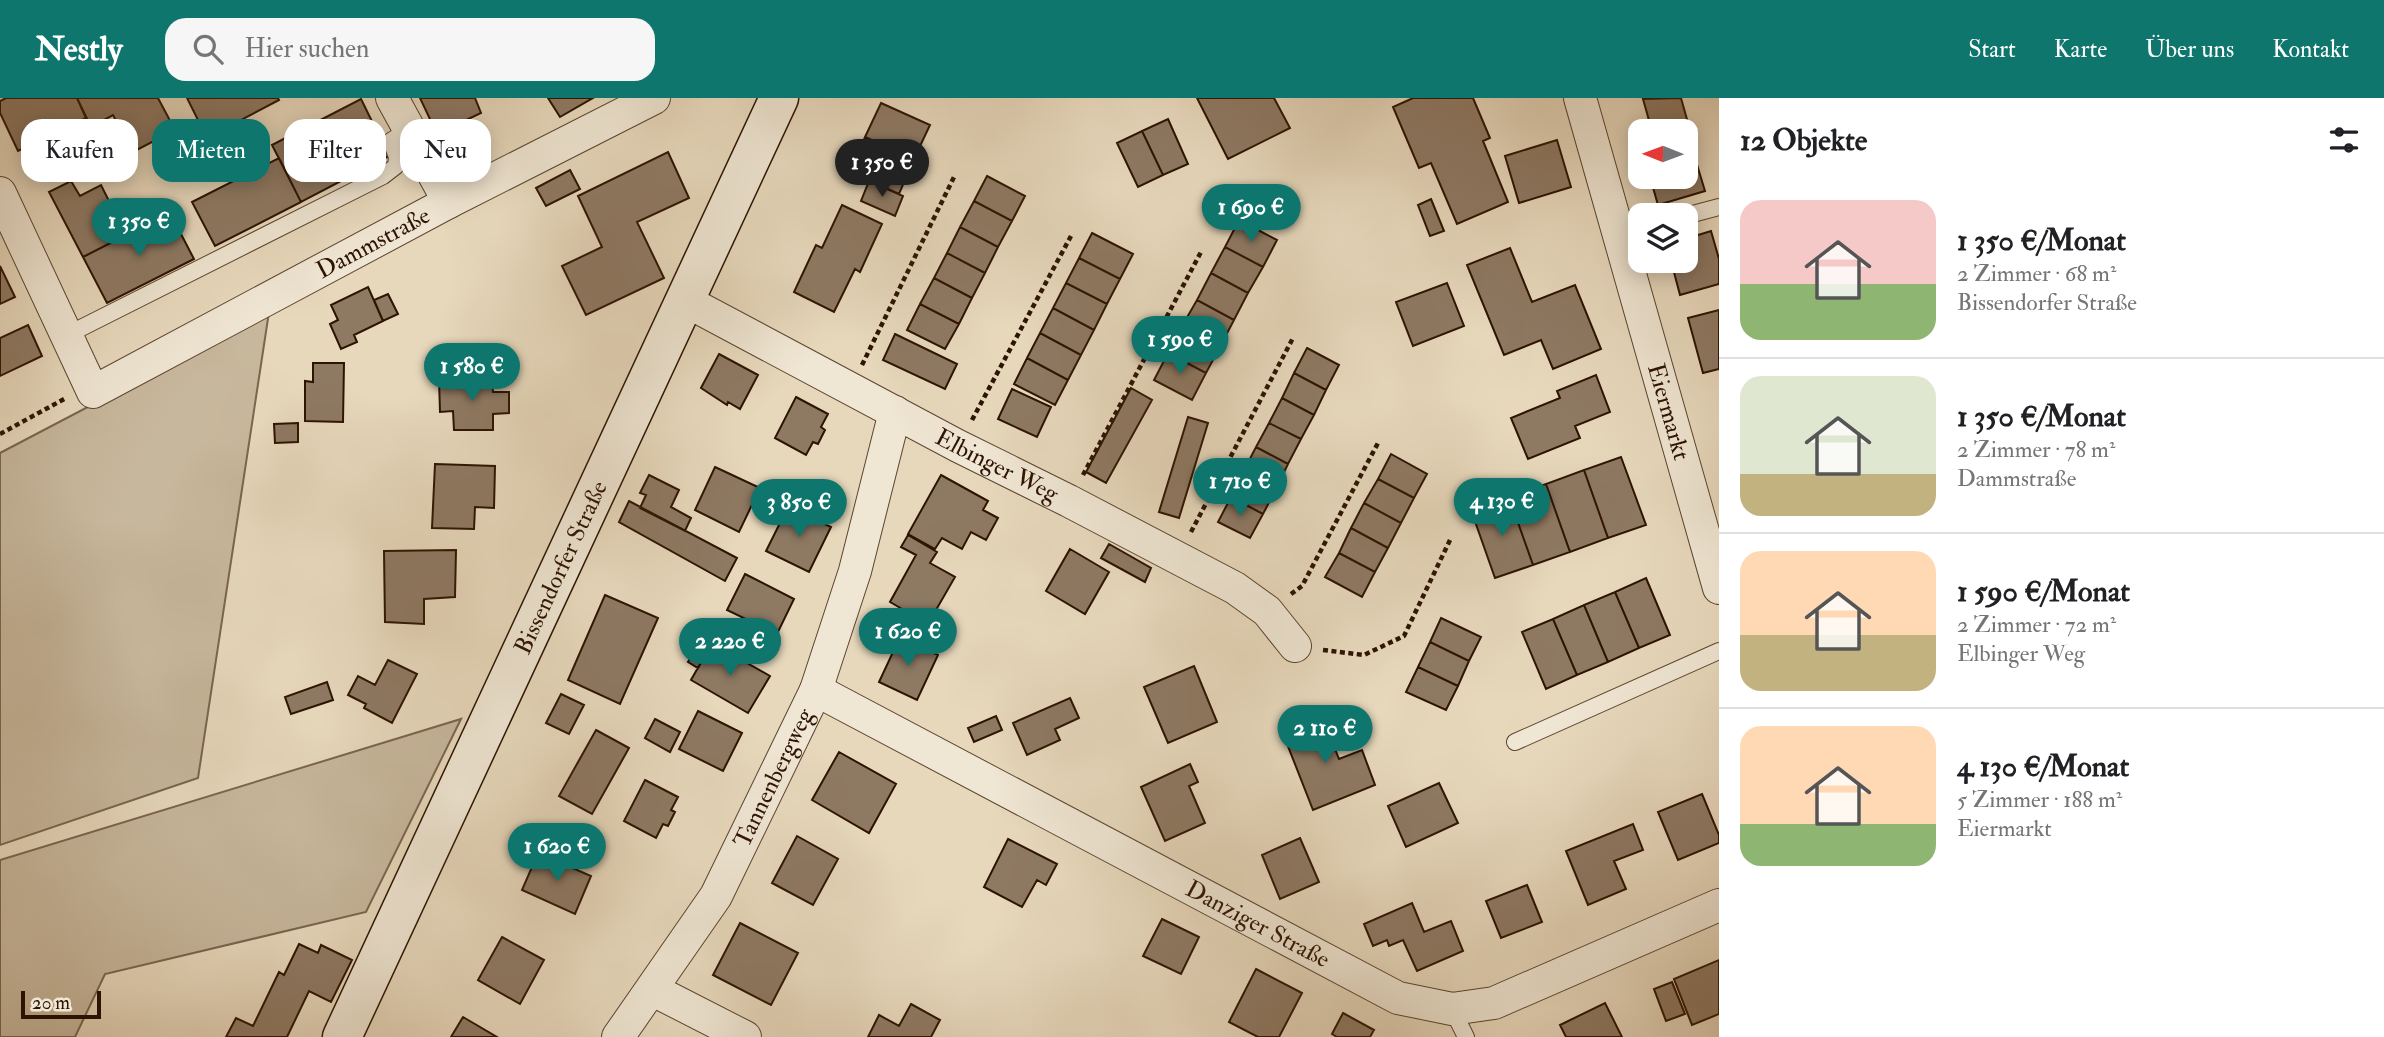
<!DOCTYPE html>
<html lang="de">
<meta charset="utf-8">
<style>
body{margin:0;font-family:"IM FELL Double Pica",serif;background:#f6f6f6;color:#202124;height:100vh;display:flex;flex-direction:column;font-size:26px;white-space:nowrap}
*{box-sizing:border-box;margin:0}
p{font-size:23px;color:#757577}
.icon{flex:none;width:38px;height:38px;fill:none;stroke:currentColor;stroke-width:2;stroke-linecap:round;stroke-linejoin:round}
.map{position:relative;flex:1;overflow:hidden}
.sheet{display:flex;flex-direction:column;background:#fff;width:665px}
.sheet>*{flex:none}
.guide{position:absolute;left:21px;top:21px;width:665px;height:63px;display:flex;gap:14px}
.needle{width:46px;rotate:271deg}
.tools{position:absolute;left:1628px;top:21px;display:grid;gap:14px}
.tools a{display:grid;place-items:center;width:70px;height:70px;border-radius:14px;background:#fff;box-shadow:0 4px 18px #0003;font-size:35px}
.scale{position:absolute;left:21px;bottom:18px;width:80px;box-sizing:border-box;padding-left:7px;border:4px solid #2d1302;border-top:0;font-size:19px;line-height:24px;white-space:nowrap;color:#2d1302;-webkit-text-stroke:5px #efe6d3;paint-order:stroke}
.price{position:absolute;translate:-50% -60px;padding:0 16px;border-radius:24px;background:#0f766e;color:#fff;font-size:23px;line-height:46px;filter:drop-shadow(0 2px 4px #0008)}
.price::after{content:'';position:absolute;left:50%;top:42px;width:21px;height:16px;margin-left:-10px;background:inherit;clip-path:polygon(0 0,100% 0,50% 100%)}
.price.active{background:#222;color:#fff}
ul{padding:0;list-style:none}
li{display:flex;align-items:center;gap:21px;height:175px;padding:0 21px}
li+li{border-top:2px solid #e0e0e0}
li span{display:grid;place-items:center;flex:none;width:196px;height:140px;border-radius:21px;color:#555}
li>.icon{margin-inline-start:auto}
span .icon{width:84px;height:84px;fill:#fffc;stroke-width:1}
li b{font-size:30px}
h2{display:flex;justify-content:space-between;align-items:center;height:84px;padding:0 21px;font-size:30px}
.chip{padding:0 24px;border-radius:21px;background:#fff;box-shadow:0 4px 18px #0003;font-size:24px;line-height:63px}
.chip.active{background:#0f766e;color:#fff}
header{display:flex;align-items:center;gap:42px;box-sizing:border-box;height:98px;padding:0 35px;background:#0f766e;color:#fff}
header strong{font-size:33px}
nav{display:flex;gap:38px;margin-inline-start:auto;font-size:24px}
.search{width:490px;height:63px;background:#f6f6f6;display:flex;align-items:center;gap:18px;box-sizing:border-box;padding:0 24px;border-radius:21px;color:#757577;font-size:26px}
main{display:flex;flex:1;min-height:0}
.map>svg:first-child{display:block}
.green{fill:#c7b79c;stroke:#7a654f;stroke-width:2}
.building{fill:#8e7963;stroke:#2d1302;stroke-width:2}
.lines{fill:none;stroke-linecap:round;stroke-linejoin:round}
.service-casing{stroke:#5c4430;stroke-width:18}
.minor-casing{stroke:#5c4430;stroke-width:34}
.secondary-casing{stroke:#2d1302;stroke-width:41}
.path{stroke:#2d1302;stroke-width:4.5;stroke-dasharray:5 3.5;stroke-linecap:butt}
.service{stroke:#efe6d3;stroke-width:16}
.minor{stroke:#efe6d3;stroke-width:32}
.secondary{stroke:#efe6d3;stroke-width:38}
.labels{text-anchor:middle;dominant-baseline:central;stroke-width:7;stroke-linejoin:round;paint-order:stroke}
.street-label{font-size:24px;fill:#2d1302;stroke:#efe6d3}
</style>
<header>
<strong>Nestly</strong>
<div class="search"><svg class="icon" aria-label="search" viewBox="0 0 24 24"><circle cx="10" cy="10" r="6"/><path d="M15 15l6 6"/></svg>Hier suchen</div>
<nav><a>Start</a><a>Karte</a><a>Über uns</a><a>Kontakt</a></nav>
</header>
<main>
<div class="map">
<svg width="1719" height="939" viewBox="0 0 1719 939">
<rect width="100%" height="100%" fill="#e7d8bc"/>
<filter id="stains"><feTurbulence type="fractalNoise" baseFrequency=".00286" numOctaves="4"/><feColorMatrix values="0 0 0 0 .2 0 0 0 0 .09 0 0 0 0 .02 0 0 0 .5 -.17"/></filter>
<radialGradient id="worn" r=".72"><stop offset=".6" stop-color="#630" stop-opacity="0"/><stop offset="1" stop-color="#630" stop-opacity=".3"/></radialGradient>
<path class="green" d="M269 214 198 680 0 747V355Z
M461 621 366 814 105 876 75 939H0V762Z"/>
<path class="building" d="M6 0H77L86 20 18 53 0 15V3Z
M77 0H158L175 32 133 54 113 17 91 29Z
M187 0H278L279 2 207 40Z
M420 0H475L481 15 437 36Z
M548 0H593L560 19Z
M1197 0H1274L1290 30 1228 61Z
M1413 0H1473L1490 40 1483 43 1508 104 1457 126 1431 65 1419 70 1393 9Z
M1681 0 1688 25 1652 33 1643 1Z
M361 1 389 58 301 104 272 47Z
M881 5 930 27 914 61 865 39Z
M1168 21 1188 66 1163 77 1142 33Z
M1142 33 1163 77 1138 89 1117 45Z
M1688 37 1705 93 1658 107 1650 79H1685V38Z
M865 39 914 61 899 96 850 74Z
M1557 42 1571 89 1519 105 1505 58Z
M668 54 689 100 637 124 664 180 586 217 562 168 602 149 578 98Z
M279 60 301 104 215 148 192 104Z
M570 72 580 91 546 108 536 90Z
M987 78 1025 98 1012 123 974 103Z
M71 83 80 98 101 87 126 137 83 159 49 94Z
M869 83 903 98 895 118 861 103Z
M1431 101 1444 133 1430 138 1418 107Z
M974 103 1012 123 998 149 960 129Z
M842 107 882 126 860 174 855 171 834 214 794 194 816 147 822 150Z
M170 115 194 161 107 205 83 159Z
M1239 122 1277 142 1263 169 1225 149Z
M960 129 998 149 985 175 947 155Z
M1711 133 1719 161V186L1680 197 1671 163H1685V141Z
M1092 135 1133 156 1120 181 1079 160Z
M1225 149 1263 169 1248 195 1211 175Z
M1510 150 1532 204 1575 187 1601 251 1553 271 1541 242 1504 257 1467 167Z
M947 155 985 175 972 200 934 180Z
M1079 160 1120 181 1107 206 1066 185Z
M0 168 15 199 0 206Z
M1211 175 1248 195 1234 222 1197 202Z
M934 180 972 200 959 226 920 206Z
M1066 185 1107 206 1094 232 1053 210Z
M1447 185 1464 228 1413 248 1396 204Z
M368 189 383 223 354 237 357 244 341 251 330 226 338 222 331 207Z
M388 196 398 216 383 223 374 202Z
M1197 202 1234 222 1220 249 1182 228Z
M920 206 959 226 945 251 907 232Z
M1053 210 1094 232 1081 257 1040 235Z
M1719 212V271L1703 275 1688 220Z
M28 227 42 258 0 278V240Z
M1182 228 1220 249 1206 275 1168 255Z
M1040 235 1081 257 1068 282 1027 260Z
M895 236 957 266 945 291 883 262Z
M1307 250 1339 267 1326 292 1294 275Z
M1168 255 1206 275 1192 302 1154 282Z
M719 256 758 277 740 311 728 304 727 307 701 290Z
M1027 260 1068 282 1055 307 1014 286Z
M313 265H344L343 324 305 323V283L313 284Z
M1294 275 1326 292 1314 317 1282 300Z
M1596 277 1610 314 1575 328 1580 340 1528 361 1511 320 1560 300 1557 293Z
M492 280 493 294H509V315L493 316V332H454L453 313 440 314 439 281Z
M1131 290 1152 302 1106 385 1086 374Z
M1012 291 1051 309 1037 339 998 321Z
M796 299 828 316 821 329 825 332 818 346 813 344 806 357 775 340Z
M1282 300 1314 317 1301 341 1269 325Z
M1188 319 1208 325 1179 420 1159 414Z
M298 325V344L275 345 274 326Z
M1269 325 1301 341 1288 366 1256 349Z
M1256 349 1288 366 1276 391 1243 374Z
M1391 356 1427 376 1414 400 1378 381Z
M1621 359 1646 427 1608 440 1584 372Z
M435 366 495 368 494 410 475 409 474 431 432 430Z
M715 369 760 390 739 434 695 412Z
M1584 372 1608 440 1570 454 1546 386Z
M1243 374 1276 391 1263 416 1231 399Z
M649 377 679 392 671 409 691 420 685 433 640 410 646 397 640 395Z
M941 377 988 403 983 412 998 420 986 442 971 434 962 451 942 440 935 451 908 436Z
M1378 381 1414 400 1401 425 1364 405Z
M793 383 827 401 816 421 782 403Z
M1546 386 1570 454 1533 467 1509 399Z
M1231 399 1263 416 1250 440 1218 424Z
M1509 399 1533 467 1495 480 1471 412Z
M629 403 737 460 725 483 619 424Z
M1364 405 1401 425 1388 450 1351 430Z
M788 409 831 429 809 474 766 453Z
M1351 430 1388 450 1375 474 1339 455Z
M908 437 937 454 930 465 955 479 928 526 890 504 916 457 901 449Z
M1109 446 1151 470 1145 484 1101 460Z
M1070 451 1109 474 1085 516 1046 493Z
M456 452 455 499 424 501V526L385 524 384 453Z
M1339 455 1375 474 1362 499 1325 479Z
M745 476 794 501 777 536 727 512Z
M1646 480 1670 537 1639 550 1615 494Z
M1615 494 1639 550 1608 564 1584 507Z
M605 497 658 520 620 606 568 582Z
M1584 507 1608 564 1577 577 1553 521Z
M1441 520 1481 539 1469 563 1430 544Z
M1553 521 1577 577 1546 591 1522 534Z
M900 539 938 557 917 602 879 584Z
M1430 544 1469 563 1458 588 1418 569Z
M712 545 770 578 748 615 691 582Z
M699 546 709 551 698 570 688 564Z
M388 562 417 576 392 625 364 610 366 606 348 597 358 578 375 587Z
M1194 568 1217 624 1168 645 1144 589Z
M1418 569 1458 588 1446 612 1406 594Z
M327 584 333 602 291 616 285 599Z
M561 596 584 607 569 636 546 625Z
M1070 600 1079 620 1055 631 1060 642 1027 657 1013 625Z
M698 613 742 635 723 673 679 651Z
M996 618 1002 632 974 644 968 630Z
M1322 618 1339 661 1362 652 1375 687 1313 712 1282 633Z
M655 621 680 634 670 654 645 640Z
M596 632 629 650 592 716 559 698Z
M839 654 896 686 869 735 812 702Z
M1190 666 1198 684 1189 688 1205 725 1165 743 1141 689Z
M645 682 678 699 671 712 675 714 668 728 663 726 656 740 624 723Z
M1439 685 1458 725 1406 749 1388 708Z
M1702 696 1719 737V745L1678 762 1658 714Z
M1633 726 1643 752 1614 763 1626 791 1588 807 1566 753Z
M797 738 838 761 813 807 772 785Z
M1300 740 1319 784 1280 801 1262 757Z
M1008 741 1057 766 1046 787 1037 782 1022 809 984 789Z
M538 755 591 778 575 816 522 792Z
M1527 787 1542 824 1501 840 1486 803Z
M1412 805 1424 834 1451 823 1463 853 1417 873 1403 842 1389 848 1387 842 1373 848 1364 826Z
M1162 821 1199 839 1181 876 1143 858Z
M740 825 798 855 771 907 713 877Z
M502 839 544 862 520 906 478 882Z
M299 846 318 855 321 847 352 862 331 904 309 893 287 939H226L236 920 253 928 279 874 284 877Z
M1719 862V916L1692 927 1674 881Z
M1256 871 1302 895 1279 939H1258L1229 924Z
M1672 884 1685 916 1666 923 1654 891Z
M1605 905 1622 939H1566L1560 927Z
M911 906 940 922 931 939H868L879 917 899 928Z
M1343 915 1374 932 1370 939H1337L1332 936Z
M463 919 497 939H451Z"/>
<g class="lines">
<g class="service-casing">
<path id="service" d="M1685 118 1719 109
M1617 136 1640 130
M67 237 383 78 396 68 397 59 391 43 409 31
M1515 644 1719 553
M1452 911 1466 939"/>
</g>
<g class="minor-casing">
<g id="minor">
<path d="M392 0 449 104"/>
<path id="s1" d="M1580 0 1719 490"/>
<path id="s2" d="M0 95 93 294 449 104 654 0"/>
<path id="s3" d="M684 202 958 348 1069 403 1235 490 1267 513 1295 548"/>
<path id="s4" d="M816 592 1398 900 1452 911 1494 905 1719 807"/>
<path d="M653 892 745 939"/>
<path id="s5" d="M618 939 716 798 816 592 855 473 895 314"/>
</g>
</g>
<g class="secondary-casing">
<g id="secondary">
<path id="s6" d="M342 939 779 0"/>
</g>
</g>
<path class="path" d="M862 267 955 77
M972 322 1071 138
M0 336 66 300
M1083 377 1202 152
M1191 434 1293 240
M1291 496 1302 488 1378 345
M1323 552 1364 557 1404 538 1451 440"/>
<use href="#service" class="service"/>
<use href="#minor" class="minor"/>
<use href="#secondary" class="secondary"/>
</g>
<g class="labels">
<g class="street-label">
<text stroke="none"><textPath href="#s2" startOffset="537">Dammstraße</textPath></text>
<text stroke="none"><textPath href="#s1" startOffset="326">Eiermarkt</textPath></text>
<text stroke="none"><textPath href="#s3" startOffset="354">Elbinger Weg</textPath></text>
<text stroke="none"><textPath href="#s6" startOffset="518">Bissendorfer Straße</textPath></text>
<text stroke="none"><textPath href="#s5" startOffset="303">Tannenbergweg</textPath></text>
<text stroke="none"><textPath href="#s4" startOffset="500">Danziger Straße</textPath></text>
</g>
</g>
<rect width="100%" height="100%" filter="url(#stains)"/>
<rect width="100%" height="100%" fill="url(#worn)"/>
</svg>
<div class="tools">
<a><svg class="needle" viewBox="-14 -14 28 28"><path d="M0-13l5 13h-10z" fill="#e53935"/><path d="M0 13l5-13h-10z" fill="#757577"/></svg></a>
<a><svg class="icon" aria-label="layers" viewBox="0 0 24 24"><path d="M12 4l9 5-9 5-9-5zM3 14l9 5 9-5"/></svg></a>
</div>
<div class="scale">20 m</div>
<b class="price active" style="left:882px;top:101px">1 350 €</b>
<b class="price" style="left:1251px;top:146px">1 690 €</b>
<b class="price" style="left:139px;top:160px">1 350 €</b>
<b class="price" style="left:1180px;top:278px">1 590 €</b>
<b class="price" style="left:472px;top:305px">1 580 €</b>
<b class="price" style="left:1240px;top:420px">1 710 €</b>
<b class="price" style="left:1502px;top:440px">4 130 €</b>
<b class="price" style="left:799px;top:441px">3 850 €</b>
<b class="price" style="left:908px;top:570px">1 620 €</b>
<b class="price" style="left:730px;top:580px">2 220 €</b>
<b class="price" style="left:1325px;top:667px">2 110 €</b>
<b class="price" style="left:557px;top:785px">1 620 €</b>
<div class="guide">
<a class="chip">Kaufen</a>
<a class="chip active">Mieten</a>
<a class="chip">Filter</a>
<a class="chip">Neu</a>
</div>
</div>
<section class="sheet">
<h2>12 Objekte<svg class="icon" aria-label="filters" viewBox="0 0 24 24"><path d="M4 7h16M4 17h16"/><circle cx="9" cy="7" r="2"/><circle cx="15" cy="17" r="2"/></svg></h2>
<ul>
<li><span style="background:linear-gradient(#f6c9c9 60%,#8fb573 0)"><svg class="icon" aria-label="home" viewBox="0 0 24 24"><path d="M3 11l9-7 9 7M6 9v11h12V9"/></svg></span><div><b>1 350 €/Monat</b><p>2 Zimmer · 68 m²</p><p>Bissendorfer Straße</p></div></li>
<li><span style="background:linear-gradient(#dfe7d0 70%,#c2b280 0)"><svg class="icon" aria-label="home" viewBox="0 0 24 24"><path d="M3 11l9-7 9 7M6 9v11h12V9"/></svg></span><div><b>1 350 €/Monat</b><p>2 Zimmer · 78 m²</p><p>Dammstraße</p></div></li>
<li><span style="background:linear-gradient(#ffd9b3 60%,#c2b280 0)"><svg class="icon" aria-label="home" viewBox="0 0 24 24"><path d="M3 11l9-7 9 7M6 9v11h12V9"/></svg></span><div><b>1 590 €/Monat</b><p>2 Zimmer · 72 m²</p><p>Elbinger Weg</p></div></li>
<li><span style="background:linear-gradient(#ffd9b3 70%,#8fb573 0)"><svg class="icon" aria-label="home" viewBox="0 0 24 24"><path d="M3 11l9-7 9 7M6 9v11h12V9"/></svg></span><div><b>4 130 €/Monat</b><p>5 Zimmer · 188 m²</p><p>Eiermarkt</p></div></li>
</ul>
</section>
</main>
